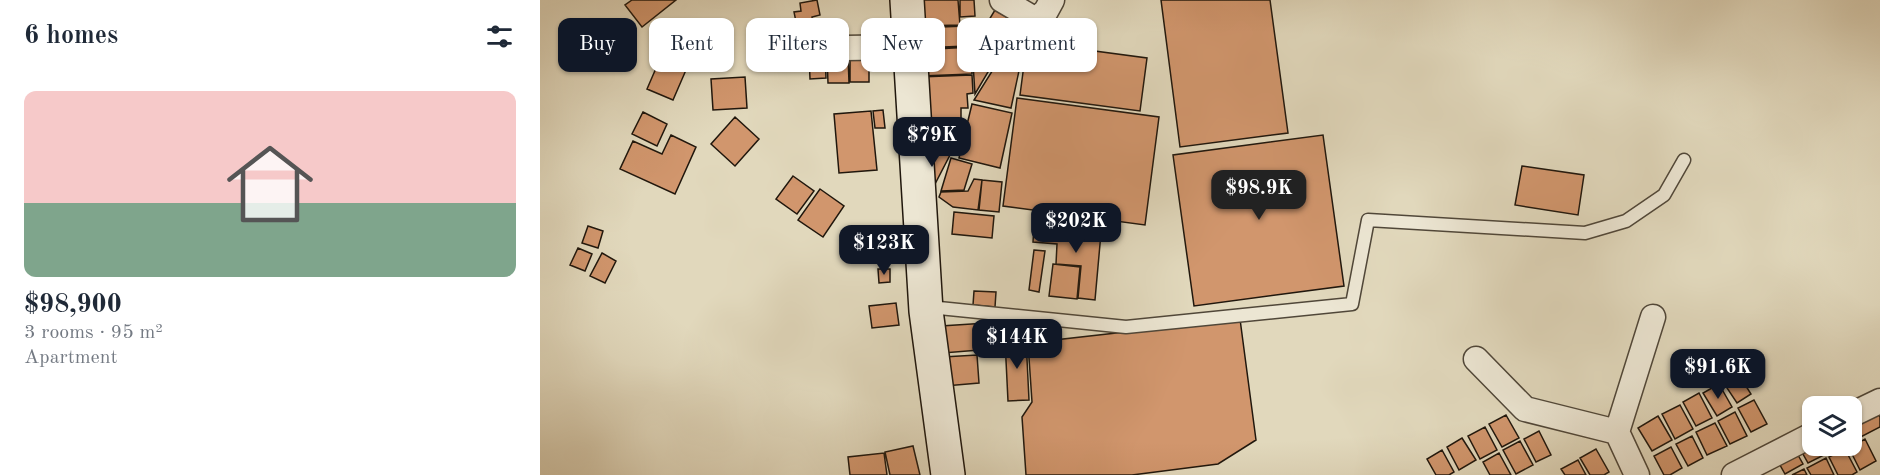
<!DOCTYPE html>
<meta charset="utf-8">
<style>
body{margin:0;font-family:"Old Standard TT",serif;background:#f6f6f7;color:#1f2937;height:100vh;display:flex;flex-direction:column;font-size:22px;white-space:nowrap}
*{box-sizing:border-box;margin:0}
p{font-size:20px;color:#747a83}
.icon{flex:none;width:33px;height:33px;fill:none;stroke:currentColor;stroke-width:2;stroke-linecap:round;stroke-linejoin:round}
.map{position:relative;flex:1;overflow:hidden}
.panel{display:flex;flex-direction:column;background:#fff;width:540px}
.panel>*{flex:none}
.hud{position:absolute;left:18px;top:18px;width:570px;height:54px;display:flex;gap:12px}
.fabs{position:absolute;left:1262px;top:396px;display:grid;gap:12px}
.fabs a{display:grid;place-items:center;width:60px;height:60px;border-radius:12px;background:#fff;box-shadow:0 2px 4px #0004;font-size:30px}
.price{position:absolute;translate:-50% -51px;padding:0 14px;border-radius:12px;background:#111827;color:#fff;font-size:20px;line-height:39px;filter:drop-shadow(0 2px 3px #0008)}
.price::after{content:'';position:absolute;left:50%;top:36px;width:18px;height:14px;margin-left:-9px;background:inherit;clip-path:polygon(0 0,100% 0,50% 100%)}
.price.active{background:#222;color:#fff}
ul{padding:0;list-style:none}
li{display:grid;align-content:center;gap:12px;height:318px;padding:0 24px}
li+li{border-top:2px solid #e0e1e3}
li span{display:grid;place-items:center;height:186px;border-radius:12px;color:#555}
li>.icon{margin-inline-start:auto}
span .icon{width:108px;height:108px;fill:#fffc;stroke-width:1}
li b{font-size:26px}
h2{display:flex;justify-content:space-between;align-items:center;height:72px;padding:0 24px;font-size:26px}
.pill{padding:0 21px;border-radius:12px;background:#fff;box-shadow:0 2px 4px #0004;font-size:21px;line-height:54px}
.pill.active{background:#111827;color:#fff}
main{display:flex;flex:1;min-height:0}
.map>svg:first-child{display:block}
.building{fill:#d1966d;stroke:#20170d;stroke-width:1.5}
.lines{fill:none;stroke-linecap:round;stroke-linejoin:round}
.lane-casing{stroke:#504739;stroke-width:15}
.street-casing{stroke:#504739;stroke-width:27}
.secondary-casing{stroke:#20170d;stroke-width:36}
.lane{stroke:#ece6d3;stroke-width:12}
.street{stroke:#ece6d3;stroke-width:24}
.secondary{stroke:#ece6d3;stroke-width:33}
</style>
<main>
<section class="panel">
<h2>6 homes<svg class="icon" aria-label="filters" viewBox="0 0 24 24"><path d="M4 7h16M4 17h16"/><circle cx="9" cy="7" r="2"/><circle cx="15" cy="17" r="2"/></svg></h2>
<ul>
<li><span style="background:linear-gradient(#f6c9c9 60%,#7fa58c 0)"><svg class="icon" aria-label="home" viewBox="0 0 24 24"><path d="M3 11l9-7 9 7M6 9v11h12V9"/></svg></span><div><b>$98,900</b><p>3 rooms · 95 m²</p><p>Apartment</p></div></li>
</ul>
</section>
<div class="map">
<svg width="1340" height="475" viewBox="0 0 1340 475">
<rect width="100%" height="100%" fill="#e1d8bc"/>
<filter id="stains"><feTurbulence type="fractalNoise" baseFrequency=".00333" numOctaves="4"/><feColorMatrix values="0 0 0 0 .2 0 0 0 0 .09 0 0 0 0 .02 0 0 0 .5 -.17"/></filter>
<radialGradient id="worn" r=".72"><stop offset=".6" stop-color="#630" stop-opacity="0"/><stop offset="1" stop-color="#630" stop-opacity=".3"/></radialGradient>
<path class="building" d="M92 0H136L102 27 85 5Z
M277 0 280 15 272 17 275 33 259 37 254 12 261 11 260 3Z
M381 0H418L420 25 382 26Z
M420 0H434L435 16 420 17Z
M621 0H730L748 133 640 147Z
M455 10 477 23 435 94 432 48Z
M481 25 488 29 471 108 434 100Z
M426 26 427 46 379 48V35L401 34V27Z
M400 27V33L379 34V28Z
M487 42 607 58 600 111 480 95Z
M431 47 432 74 380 76 378 50Z
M329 54V82H310V55Z
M269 55H285L286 78 270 79Z
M308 55 309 83H288L287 56Z
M120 59 146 70 133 100 107 89Z
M432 75 433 93 427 94 428 108H421V126L382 128 379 77Z
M205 77 207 108 173 110 171 79Z
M477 98 619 117 605 225 463 206Z
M432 104 472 113 460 168 419 158Z
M343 110 345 128H335L333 111Z
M331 111 337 170 299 173 294 114Z
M103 112 127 124 117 146 92 134Z
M195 117 219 139 195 166 171 144Z
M380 130H415L405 154H380Z
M131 135 156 147 135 194 80 169 93 141 122 154Z
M783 135 804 286 654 306 633 155Z
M380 155H410L395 184H380Z
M411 158 432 164 424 190 401 191Z
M982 166 1044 175 1038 215 975 205Z
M253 176 274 191 257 214 236 199Z
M434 179 442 180 438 210 413 207 399 197 401 192 428 191Z
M442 180 462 182 459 212 439 210Z
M280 189 304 206 283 237 258 220Z
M414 212 454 216 452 238 412 234Z
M48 226 63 231 58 248 42 243Z
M494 227 561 233 555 300 538 298 541 266 516 264 517 244 493 242Z
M38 248 52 254 45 271 30 265Z
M494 250 505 251 499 292 489 290Z
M62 253 76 261 65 283 50 276Z
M513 264 540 267 537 299 509 296Z
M338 269H350V282L339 283Z
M434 291 456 292 455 307 433 305Z
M356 303 359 325 332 328 329 306Z
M700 319 716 440 678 464 592 475H486L482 417 492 402 488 343Z
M462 322 465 340 464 348 403 353 401 326Z
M486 339 489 400 468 401 465 340Z
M437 355 439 383 405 386 403 357Z
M1197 372 1211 394 1197 403 1183 382Z
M1179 384 1192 407 1177 416 1163 393Z
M1159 393 1172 418 1156 426 1143 402Z
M1214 400 1227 424 1211 432 1198 408Z
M1140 405 1153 429 1135 439 1122 414Z
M1334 406 1340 417V427L1311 442V418Z
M1195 412 1207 436 1190 444 1178 421Z
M966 415 979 438 962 447 949 424Z
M1118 416 1132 440 1112 451 1098 428Z
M1175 423 1187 446 1167 455 1156 432Z
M945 427 957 450 940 459 928 436Z
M999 431 1011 455 996 462 984 439Z
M1152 436 1163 458 1148 466 1136 444Z
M922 438 936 460 919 470 907 447Z
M1325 439 1336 461 1320 470 1309 448Z
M980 441 993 465 976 474 963 450Z
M1258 445 1279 446 1284 455 1268 463Z
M373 446 380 475H350L345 452Z
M1285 446H1303L1289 453Z
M1131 447 1142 468 1130 475H1124L1114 456Z
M1254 448 1263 464 1245 474 1236 458Z
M1056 449 1069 472 1064 475H1050L1040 458Z
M1305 449 1317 472 1312 475H1298L1289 457Z
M902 450 914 472 909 475H896L887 459Z
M344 453 347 475H310L308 457Z
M959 453 971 475H950L943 462Z
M1286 458 1294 475H1271L1267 468Z
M1038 460 1046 475H1025L1021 469Z
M1264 469 1267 475H1252Z"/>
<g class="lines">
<g class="lane-casing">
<path id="lane" d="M386 311 399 308 586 327 812 304 828 220 1045 233 1086 221 1124 195 1144 160"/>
</g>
<g class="street-casing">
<path id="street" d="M462 0 496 20 506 11 512 0
M241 49 369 47
M936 359 985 409 1077 432 1097 475
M1311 415 1340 401
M1077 432 1113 317
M1194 475 1272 435"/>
</g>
<g class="secondary-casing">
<path id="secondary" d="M367 0 386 311 408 475"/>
</g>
<use href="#lane" class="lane"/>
<use href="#street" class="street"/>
<use href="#secondary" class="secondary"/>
</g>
<rect width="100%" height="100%" filter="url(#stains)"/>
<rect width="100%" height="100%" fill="url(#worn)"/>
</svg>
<div class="fabs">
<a><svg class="icon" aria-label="layers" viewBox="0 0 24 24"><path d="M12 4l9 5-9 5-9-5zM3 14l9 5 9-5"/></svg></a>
</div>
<b class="price" style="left:392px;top:168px">$79K</b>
<b class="price active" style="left:719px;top:221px">$98.9K</b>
<b class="price" style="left:536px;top:254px">$202K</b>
<b class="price" style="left:344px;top:276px">$123K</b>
<b class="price" style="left:477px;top:370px">$144K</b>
<b class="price" style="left:1178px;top:400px">$91.6K</b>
<div class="hud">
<a class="pill active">Buy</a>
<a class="pill">Rent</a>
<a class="pill">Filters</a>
<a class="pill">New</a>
<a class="pill">Apartment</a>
</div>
</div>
</main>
